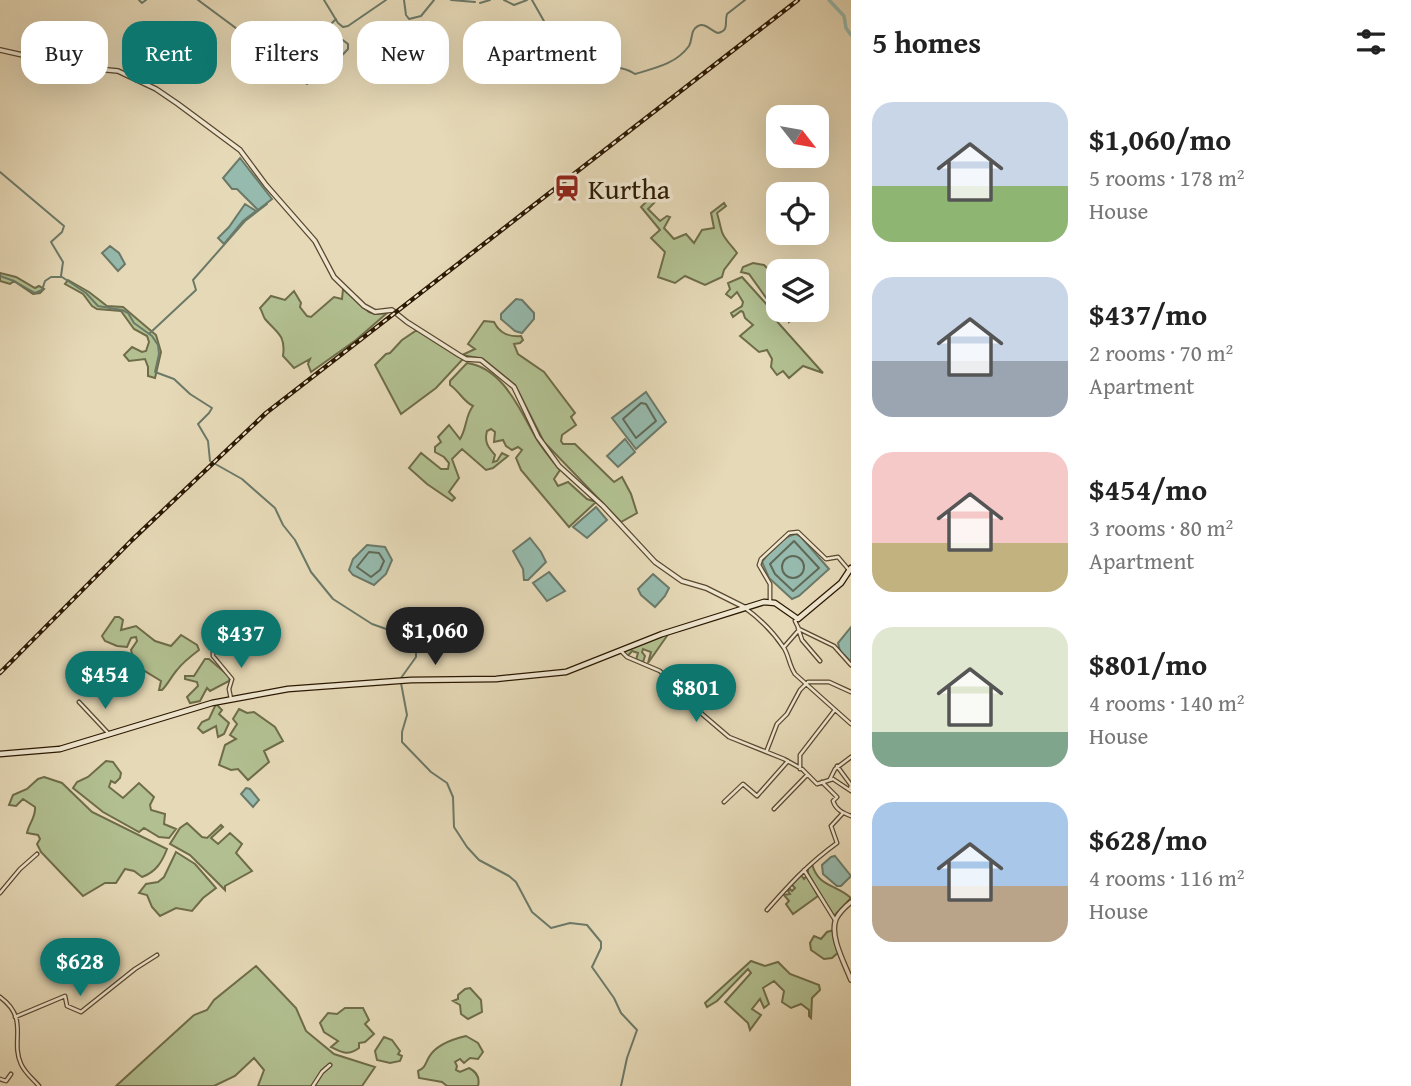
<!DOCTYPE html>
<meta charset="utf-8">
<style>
body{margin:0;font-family:"Gentium Book Plus",serif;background:#f6f6f6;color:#222;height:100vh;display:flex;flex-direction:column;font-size:26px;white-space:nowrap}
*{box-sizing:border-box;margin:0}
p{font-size:23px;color:#767676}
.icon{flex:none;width:38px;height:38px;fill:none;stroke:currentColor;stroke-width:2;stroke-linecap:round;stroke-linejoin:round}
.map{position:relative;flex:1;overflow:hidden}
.side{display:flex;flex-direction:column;background:#fff;width:560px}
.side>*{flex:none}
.hud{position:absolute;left:21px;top:21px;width:665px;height:63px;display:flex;gap:14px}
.needle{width:46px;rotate:121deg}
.buttons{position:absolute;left:766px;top:105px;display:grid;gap:14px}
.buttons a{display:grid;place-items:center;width:63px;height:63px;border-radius:14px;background:#fff;box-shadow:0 7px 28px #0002;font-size:35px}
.price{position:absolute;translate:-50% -60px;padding:0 16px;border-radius:24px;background:#0f766e;color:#fff;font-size:23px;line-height:46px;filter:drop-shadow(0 2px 4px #0008)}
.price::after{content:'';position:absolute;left:50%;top:42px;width:21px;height:16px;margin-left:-10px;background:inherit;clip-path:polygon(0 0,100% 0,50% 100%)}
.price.current{background:#222;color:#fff}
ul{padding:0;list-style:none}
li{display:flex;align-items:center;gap:21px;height:175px;padding:0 21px}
li span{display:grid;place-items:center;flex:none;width:196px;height:140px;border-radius:21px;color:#555}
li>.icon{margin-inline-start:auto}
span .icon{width:84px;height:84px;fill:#fffc;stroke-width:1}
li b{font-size:30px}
h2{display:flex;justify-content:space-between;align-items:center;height:84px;padding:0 21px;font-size:30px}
.chip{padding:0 24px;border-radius:21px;background:#fff;box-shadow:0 7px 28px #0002;font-size:24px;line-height:63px}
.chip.current{background:#0f766e;color:#fff}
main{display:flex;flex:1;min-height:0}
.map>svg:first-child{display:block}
.green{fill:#b2c091;stroke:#6e6c49;stroke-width:2}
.water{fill:#96baad;stroke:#6b7968;stroke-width:2}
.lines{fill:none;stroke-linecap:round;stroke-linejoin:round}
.shore{stroke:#606957;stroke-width:2}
.stream{stroke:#6b7968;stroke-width:2}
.canal{stroke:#96baad;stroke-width:3.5}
.minor-casing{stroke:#5a482e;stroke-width:5}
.tertiary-casing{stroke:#5a482e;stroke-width:6}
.secondary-casing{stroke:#2b1801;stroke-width:7}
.minor{stroke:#efe6d0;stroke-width:2.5}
.tertiary{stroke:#efe6d0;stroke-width:3.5}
.secondary{stroke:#efe6d0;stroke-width:4.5}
.rail-casing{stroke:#2b1801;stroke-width:4.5}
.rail{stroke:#efe6d0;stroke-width:2;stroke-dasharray:5;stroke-linecap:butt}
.labels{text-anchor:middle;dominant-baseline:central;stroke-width:7;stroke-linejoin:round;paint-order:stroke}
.poi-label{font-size:28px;fill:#2b1801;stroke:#efe6d0;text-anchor:start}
</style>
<main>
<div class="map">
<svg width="851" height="1086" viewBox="0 0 851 1086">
<rect width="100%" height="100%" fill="#e6d9b7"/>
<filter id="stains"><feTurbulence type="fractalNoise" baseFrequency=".00286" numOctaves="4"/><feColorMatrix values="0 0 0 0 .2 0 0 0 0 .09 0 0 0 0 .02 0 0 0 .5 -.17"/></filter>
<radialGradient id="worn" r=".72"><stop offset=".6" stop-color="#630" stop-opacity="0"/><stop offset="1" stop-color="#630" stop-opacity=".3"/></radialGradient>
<path class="green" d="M653 195 657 200 648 209 660 221 667 216 670 217 664 228 674 239 686 234 694 243 702 230 714 228 711 213 724 203 726 206 717 213C719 219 720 226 722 232 724 239 733 247 737 253L724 270 722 277 705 285 685 276 675 283 658 277 665 252 651 238 660 230 641 207Z
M753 263 764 265 779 280V310H804L789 322 788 316 777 313 749 274 741 272 743 267Z
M0 273 16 277 35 288 39 286 44 289 40 293 33 294 14 281 10 284 0 281Z
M742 277 769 307 773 317 823 373 803 366 789 378 783 371 777 375 771 367 772 359 767 350 759 352 740 336 753 325 745 318 743 312 741 311 733 317 731 313 742 306 743 302 737 292 731 298 726 294 730 289 728 283Z
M68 280 89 292 107 306 123 307 156 335 161 352 155 378 148 376V367L145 359 129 361 124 355 132 347 142 352 146 351 149 342 147 336 134 329 121 311 97 309 92 306 83 294 65 284Z
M343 289 369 312 376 314 387 313 356 340 311 372 308 364 310 359 294 368 283 356C286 335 277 333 265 319 263 316 262 311 260 308L271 296 285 300 294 291 301 303 300 307 307 316 311 317 334 297 342 299Z
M484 321 494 322C500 334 509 337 521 336L523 340 520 343 514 344 518 354 544 372 575 413 571 417 576 425 562 435 561 441 563 444H575L614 482 622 477 631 494 637 513 621 522 544 442 515 385 483 359 462 355 475 349 468 344Z
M417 330 463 359 436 388 401 414 375 365 386 354 390 353 402 340Z
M467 363C503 368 520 410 536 438 543 450 552 460 560 470L554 479 558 486 568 482 587 499 596 502 569 527 521 470 516 458 522 450 518 447 512 450 506 446 503 440 494 442 495 432 491 429 487 431C484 442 488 447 495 455L493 462 497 461 502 453 508 456 493 468 486 470 462 449 452 459 459 478 449 492 455 498 452 501 427 484 409 468 421 453 441 469H448L449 463 444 457 435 452V447L441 442 438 437 449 425 460 439C467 428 465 416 473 406 463 401 460 392 450 385V381Z
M115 617H119L123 620 121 630 136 626 155 641 171 646 181 635 197 645 199 650C191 656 183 662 177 670 171 677 168 684 162 690H159L161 681 135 665 131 650 137 641 136 637 131 638 127 647 117 646 105 641 102 636Z
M669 633 648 663 651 652 643 649 642 652 645 656 643 662 636 660 638 653 632 651 627 657 623 655 624 651Z
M205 659H209L230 677 229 681 210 691 207 688 200 701 190 703 187 697 198 686 197 682 185 679V676H194Z
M216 704 222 710 219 714 229 723 224 734 218 737 216 726 203 733 198 728 202 722 209 719Z
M239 709 247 713 254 712 275 727 283 741 264 751 269 762 248 780 238 769 231 770 219 765 225 745 236 739 230 735 237 724 233 719Z
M106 761 113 762 121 773 120 778 115 783 111 781 109 787 123 798 139 783 154 797 150 805 151 810 165 814 164 824 176 829 169 838 159 837 144 828 139 832 103 812 73 788 77 782 88 777Z
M44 777 62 783 92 812 167 849C162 862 156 872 142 877L134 871 125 869 116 883H105L83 896 41 852 37 844 40 839 38 835 27 833C29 823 36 817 35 807L23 799 16 806 9 805 13 795 27 789 38 779Z
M187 823 202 837 207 838 221 825 223 827 211 838 218 844 230 833 242 844 236 853 252 871 225 886V890L190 855 170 844 180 828Z
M176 852 195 864 216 888 203 898 192 911 176 908 160 916 152 907 147 895 139 893 146 884 158 882 164 877Z
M812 864C818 887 836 884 851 898L833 917 808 873V868Z
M801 875 804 879 807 876 818 896 793 914 786 904 789 901 784 895 790 894 788 891 790 889 792 891 795 888 791 884Z
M834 930 840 951 832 958 824 959 811 950 810 943 814 936 821 939 827 932Z
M751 961 765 966 778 962 790 974 819 985 820 990 812 998 811 1018 809 1016V1010L801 1004 791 1008 782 1002 784 991 774 981 763 988 769 1004 764 1008 760 999 752 1009 761 1015 750 1030 748 1023 725 1002 751 973 748 969 717 1001 707 1007 705 1003Z
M256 966 296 1008 306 1031 334 1054 375 1067 362 1086H258L264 1070 254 1058 235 1076 214 1086H116L194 1015 207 1010 214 1000Z
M470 988 481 1000 482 1012 468 1019 461 1014 460 1005 453 1001 458 999V995L465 989Z
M345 1008H363L369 1020 365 1024 374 1034 365 1042 359 1043V1048C348 1056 343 1053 331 1047L338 1041 324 1032 320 1023 328 1013 337 1014Z
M466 1036 478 1043 483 1052 478 1059 470 1058 464 1063 460 1059 455 1062 457 1066 456 1070 460 1072 469 1068C477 1072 480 1078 478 1086H447L442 1082 419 1078 418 1071C426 1067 425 1064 429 1057 436 1045 453 1039 466 1036Z
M384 1037 392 1040 400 1051 398 1054 402 1056 400 1061 390 1063 377 1060 375 1051Z"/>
<path class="water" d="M240 158 272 199 258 210 237 189H232L223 178Z
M245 204 256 211 243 221 224 244 218 238 229 227Z
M110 246 119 253 125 264 118 271 102 253Z
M516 299 522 300 534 313V319L522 333 515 331 501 319V314Z
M646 392 666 422 636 449 612 418Z
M625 439 635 452 618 467 607 456Z
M596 507 607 520 587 538 573 527Z
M796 534 801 537 829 569 799 596 792 599 769 578 762 562C769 551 783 536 796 534Z
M530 538 541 552 546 562 528 580H524L523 569 513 551Z
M367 545 385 547 392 560 386 574 374 585 353 575 349 570 353 559Z
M549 572 565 591 547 601 533 583Z
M653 574 669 588 665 596 655 607 641 595 638 589Z
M851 627V662L840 651 838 643Z
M246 788 250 789 259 800 253 807 241 794Z
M835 856 851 876 841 886H837L823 874 822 865 831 857Z"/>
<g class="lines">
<path class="shore" d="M641 403 646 404 656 421 636 438 623 419Z
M794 541 819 568 793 591 775 574 770 564Z
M369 552 379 553 384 561 380 570 371 577 357 567Z
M782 567a11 11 0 1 1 22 0a11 11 0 1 1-22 0Z"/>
<path class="stream" d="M139 0 142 3 146 0
M198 0 287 66 307 84 332 66 348 49V44L327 28 336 19
M324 0 338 23 343 27 348 26 386 0
M404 0 406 15 409 19 421 16 434 0
M451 0 475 2
M504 0 514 5 527 0
M532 0 549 30 561 29 569 38 582 41 589 49 605 53C611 73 622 64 635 74 655 68 676 64 689 46 693 39 690 30 698 26 705 22 711 31 718 33 730 30 724 23 727 14L745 0
M480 3 490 0
M0 172 64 226 62 232 51 242 63 262 61 276
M0 276 14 281 35 293 42 290 45 281 51 277H62L86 293 98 306 122 310 128 313 134 323 152 336 158 345 159 354 155 372 174 379 190 394 212 408 209 413 198 424 208 441 210 461 242 479 275 508 283 525 295 540 311 572 333 599 372 624 392 631 411 642 416 647V657L401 678
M150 333 196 290 193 280 245 221 267 204
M401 683 407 715 402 732V742L431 772 447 783 453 797 454 827 467 847 479 860 509 876 516 882 532 912 551 928 570 923 587 925 601 942V948L592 967 614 998 621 1013 637 1030 627 1058 621 1086"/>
<path class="canal" d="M829 0 844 16 846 28 851 35"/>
<g class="minor-casing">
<path id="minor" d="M770 601V584L759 565 761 559 789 533 798 532 826 559 838 557 849 570
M745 608C759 618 774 633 784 648 789 656 789 665 795 674L851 724
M798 619 795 621 799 629 834 646 851 665
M798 628 802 640 820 661
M784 647 798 631
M621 651 627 657 660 671 695 708 729 737 784 759 802 769 817 784 833 779 851 791
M213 652V656L232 679 229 689 231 699
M808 682H829L851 692
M79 702 109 734
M767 750 777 724 787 714 800 690 807 683
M837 766 851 785 850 789
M800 769V755L834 711
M830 779 835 769 851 757
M822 782 837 797 833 801C836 810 843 813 851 816
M724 802 743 784 757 796 788 761
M774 809 807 775
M804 870 835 920
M0 893 20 869 37 854
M767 910C790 884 808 864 837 843L831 826 843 813
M0 997C30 1019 10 1040 21 1064 25 1073 33 1079 39 1086
M15 1017 65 996 67 1006 81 1012 135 969 157 955
M0 1079 6 1081 11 1074
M313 1086 322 1072 330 1065"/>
</g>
<g class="tertiary-casing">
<path id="tertiary" d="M0 50 76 67 118 71 156 89 178 104 240 150 266 185 315 241 334 277 364 306 375 312 392 310 407 322 459 355 466 359 481 360 514 387 538 437 559 466 603 506 655 562 682 581 706 588 744 607
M851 902C846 906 839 913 836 919 829 936 845 964 851 980"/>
</g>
<g class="secondary-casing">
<path id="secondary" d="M0 754 60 749 212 703 288 689 411 680 496 679 566 672 662 634 764 602 775 603 798 619 841 583 851 568"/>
</g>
<use href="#minor" class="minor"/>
<use href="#tertiary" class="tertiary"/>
<use href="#secondary" class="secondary"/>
<g class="rail-casing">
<path id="rail" d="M0 673 132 540 266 413 798 0"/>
</g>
<use href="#rail" class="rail"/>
</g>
<defs>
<g id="station-bare" transform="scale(2.1)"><path d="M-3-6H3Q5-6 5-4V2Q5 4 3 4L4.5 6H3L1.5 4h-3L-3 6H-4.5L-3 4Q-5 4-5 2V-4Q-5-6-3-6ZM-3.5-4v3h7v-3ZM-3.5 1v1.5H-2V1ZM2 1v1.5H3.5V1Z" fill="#8f2418" stroke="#efe6d0" stroke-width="2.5" paint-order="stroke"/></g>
</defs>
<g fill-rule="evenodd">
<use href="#station-bare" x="567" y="188"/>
</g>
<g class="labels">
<g class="poi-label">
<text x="588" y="188">Kurtha</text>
</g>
</g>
<rect width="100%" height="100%" filter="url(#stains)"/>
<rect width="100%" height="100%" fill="url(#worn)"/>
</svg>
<div class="buttons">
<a><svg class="needle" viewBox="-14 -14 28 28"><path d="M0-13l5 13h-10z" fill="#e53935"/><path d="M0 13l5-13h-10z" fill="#767676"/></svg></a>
<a><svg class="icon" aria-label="locate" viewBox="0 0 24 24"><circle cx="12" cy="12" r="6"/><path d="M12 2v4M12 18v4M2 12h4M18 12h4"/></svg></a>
<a><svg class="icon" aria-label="layers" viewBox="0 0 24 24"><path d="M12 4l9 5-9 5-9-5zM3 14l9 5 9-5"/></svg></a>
</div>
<b class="price current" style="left:435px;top:667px">$1,060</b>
<b class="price" style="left:241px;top:670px">$437</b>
<b class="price" style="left:105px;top:711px">$454</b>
<b class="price" style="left:696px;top:724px">$801</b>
<b class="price" style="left:80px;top:998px">$628</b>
<div class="hud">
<a class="chip">Buy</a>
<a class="chip current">Rent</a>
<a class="chip">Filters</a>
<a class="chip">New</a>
<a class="chip">Apartment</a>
</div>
</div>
<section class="side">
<h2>5 homes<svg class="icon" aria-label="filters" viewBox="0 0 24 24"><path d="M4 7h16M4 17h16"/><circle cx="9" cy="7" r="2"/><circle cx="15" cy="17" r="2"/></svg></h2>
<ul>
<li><span style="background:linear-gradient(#c9d6e8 60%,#8fb573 0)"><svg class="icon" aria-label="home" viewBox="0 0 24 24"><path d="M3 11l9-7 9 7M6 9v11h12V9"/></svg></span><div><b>$1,060/mo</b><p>5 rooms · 178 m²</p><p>House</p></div></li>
<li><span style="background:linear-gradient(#c9d6e8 60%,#9aa5b1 0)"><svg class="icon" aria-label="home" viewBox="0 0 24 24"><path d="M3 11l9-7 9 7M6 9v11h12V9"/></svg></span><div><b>$437/mo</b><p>2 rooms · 70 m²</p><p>Apartment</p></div></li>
<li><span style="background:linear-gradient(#f6c9c9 65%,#c2b280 0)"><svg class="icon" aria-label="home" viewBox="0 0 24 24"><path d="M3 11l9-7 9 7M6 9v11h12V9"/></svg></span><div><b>$454/mo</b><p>3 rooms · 80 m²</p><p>Apartment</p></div></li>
<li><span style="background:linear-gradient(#dfe7d0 75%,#7fa58c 0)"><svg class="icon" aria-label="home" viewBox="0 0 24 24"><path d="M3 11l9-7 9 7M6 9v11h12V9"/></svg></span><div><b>$801/mo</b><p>4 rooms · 140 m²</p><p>House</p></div></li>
<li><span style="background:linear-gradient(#a9c7e8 60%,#b9a48a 0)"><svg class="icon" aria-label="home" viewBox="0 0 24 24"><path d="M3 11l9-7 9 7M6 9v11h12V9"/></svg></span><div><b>$628/mo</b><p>4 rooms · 116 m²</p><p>House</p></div></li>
</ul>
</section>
</main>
